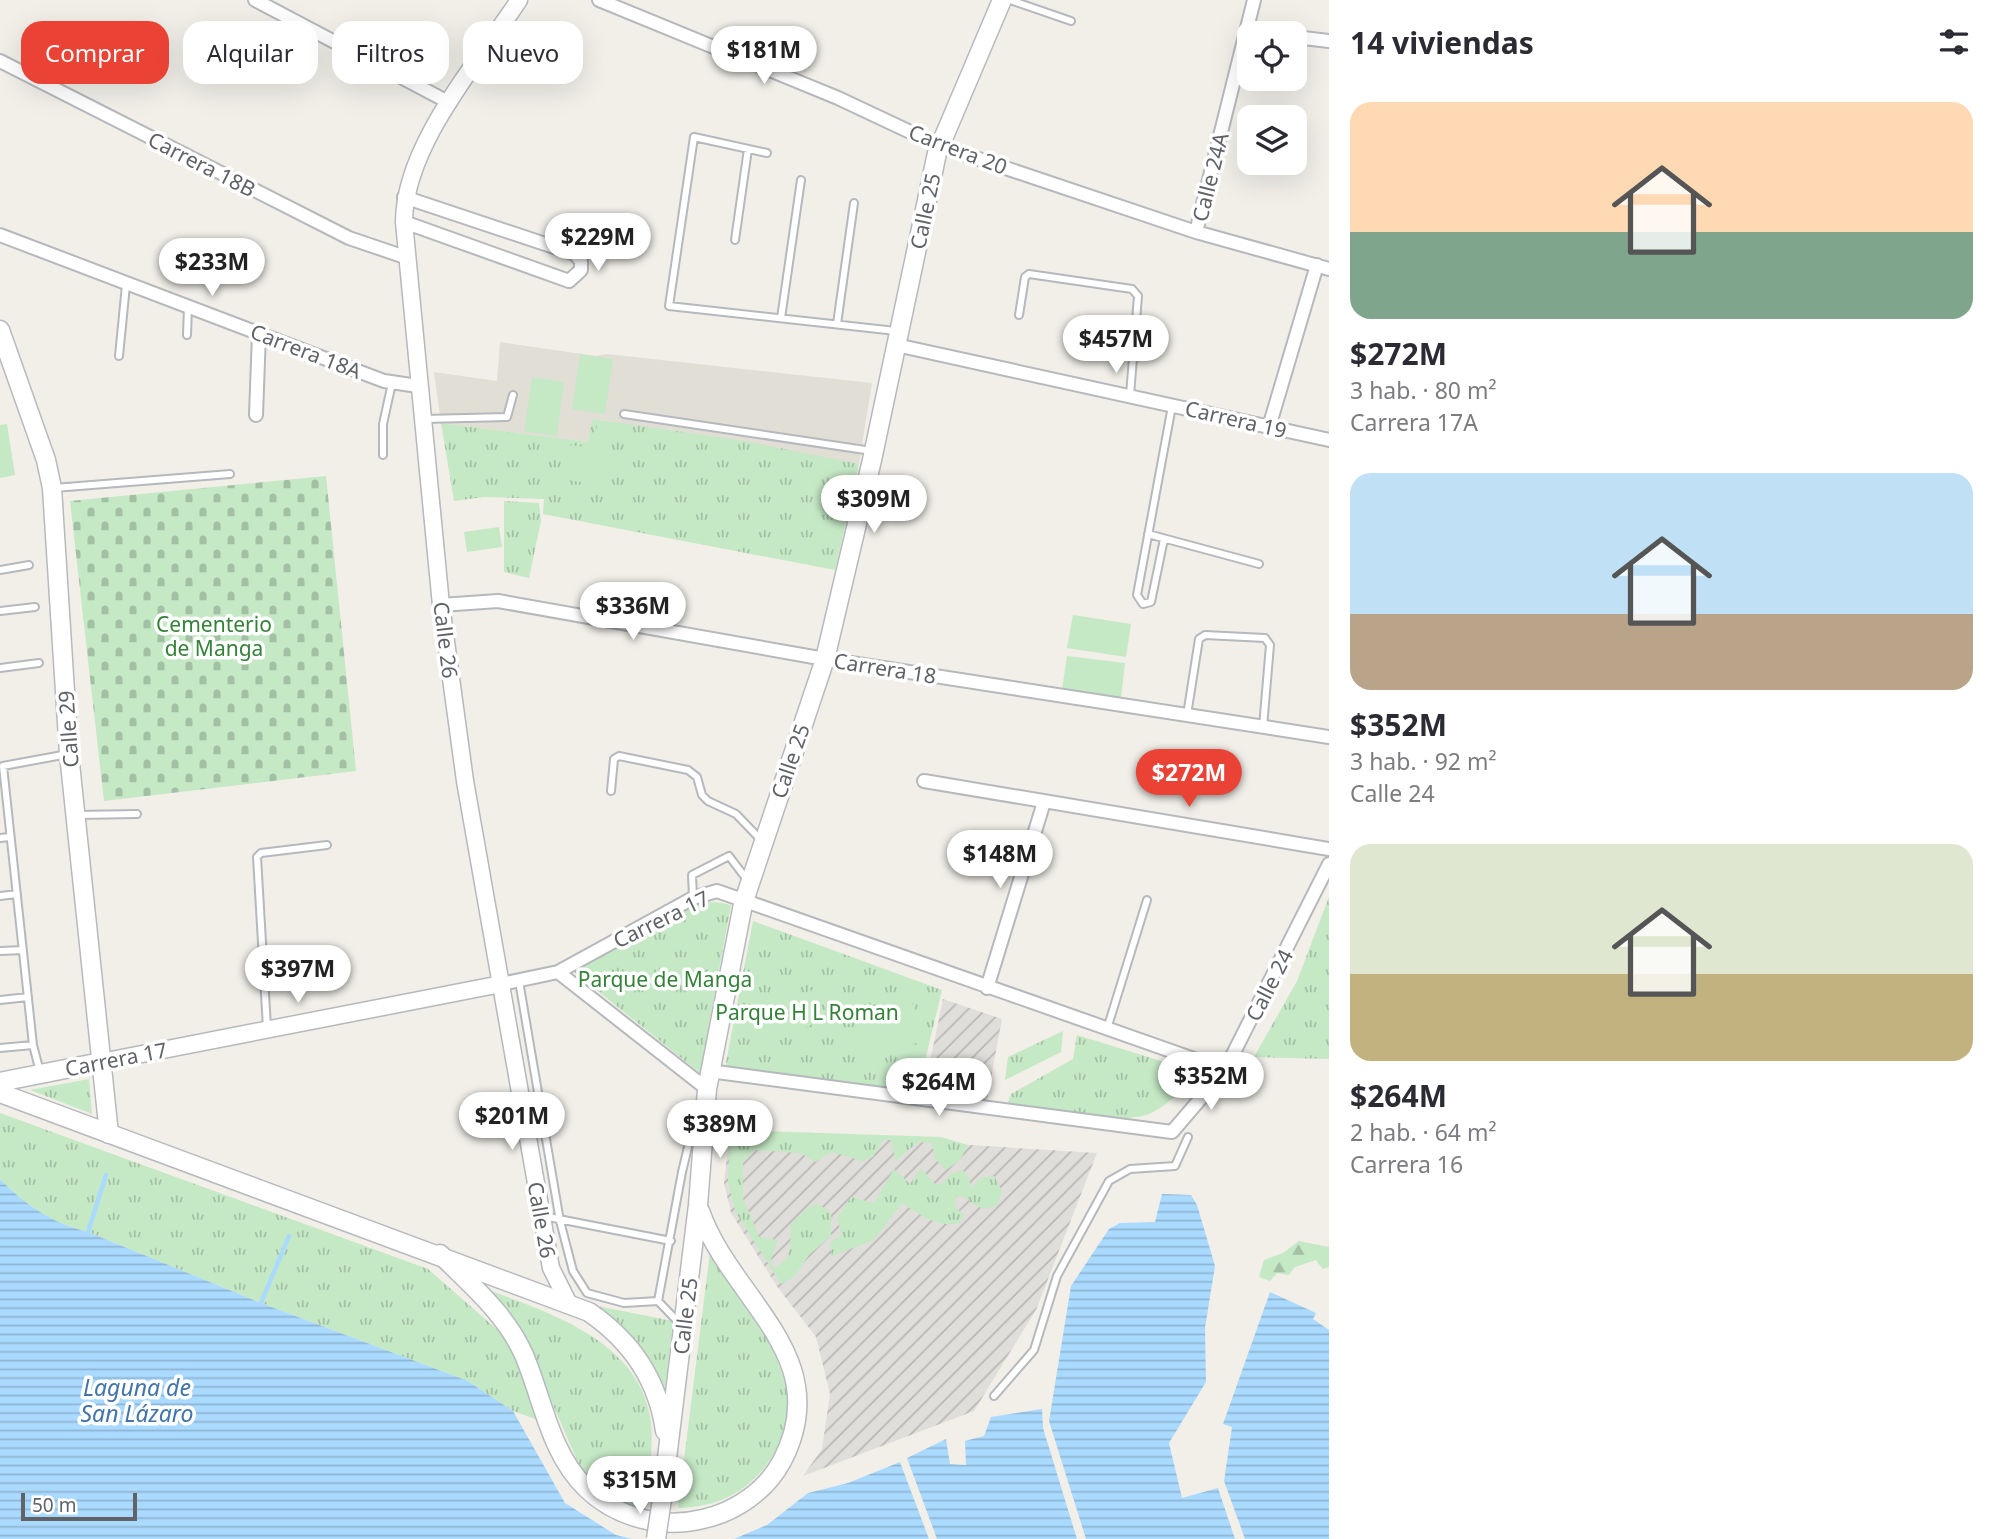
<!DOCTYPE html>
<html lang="es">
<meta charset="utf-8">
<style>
body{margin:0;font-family:"Noto Sans",sans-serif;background:#f2f2f3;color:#2b2b33;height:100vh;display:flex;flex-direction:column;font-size:26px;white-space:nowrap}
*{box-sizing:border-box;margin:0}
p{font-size:23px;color:#7c7c81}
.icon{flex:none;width:38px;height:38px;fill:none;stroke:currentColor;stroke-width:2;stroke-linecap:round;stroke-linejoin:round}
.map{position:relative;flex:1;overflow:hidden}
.panel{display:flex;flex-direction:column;background:#fff;width:665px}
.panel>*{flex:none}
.banner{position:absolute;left:21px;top:21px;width:665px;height:63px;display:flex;gap:14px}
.controls{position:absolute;left:1237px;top:21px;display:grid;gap:14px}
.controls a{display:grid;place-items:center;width:70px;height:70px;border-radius:14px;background:#fff;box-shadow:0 7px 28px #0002;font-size:35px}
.scale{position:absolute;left:21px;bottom:18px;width:116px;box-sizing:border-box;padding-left:7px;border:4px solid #5f6368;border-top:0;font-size:19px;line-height:24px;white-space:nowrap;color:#5f6368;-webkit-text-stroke:5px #fff;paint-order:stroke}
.price{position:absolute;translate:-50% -60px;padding:0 16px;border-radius:24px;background:#fff;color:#222;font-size:23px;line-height:46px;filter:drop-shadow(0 2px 4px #0008)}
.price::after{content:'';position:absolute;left:50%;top:42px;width:21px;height:16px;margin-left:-10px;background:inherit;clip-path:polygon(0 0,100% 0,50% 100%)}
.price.on{background:#ea4335;color:#fff}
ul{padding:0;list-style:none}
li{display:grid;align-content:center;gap:14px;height:371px;padding:0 21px}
li span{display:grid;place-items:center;height:217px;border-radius:21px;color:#555}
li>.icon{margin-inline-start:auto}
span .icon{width:126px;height:126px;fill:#fffc;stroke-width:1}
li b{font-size:30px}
h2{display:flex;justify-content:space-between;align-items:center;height:84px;padding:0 21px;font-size:30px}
.pill{padding:0 24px;border-radius:21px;background:#fff;box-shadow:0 7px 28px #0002;font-size:24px;line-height:63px}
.pill.on{background:#ea4335;color:#fff}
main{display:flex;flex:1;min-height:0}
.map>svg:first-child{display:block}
.industrial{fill:url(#industrial-furrows)}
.education{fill:#e1ded6}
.grass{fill:url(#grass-tufts)}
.forest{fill:url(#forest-firs)}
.cemetery{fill:url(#cemetery-stones)}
.pitch{fill:#c5e8c5}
.water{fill:url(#water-rules)}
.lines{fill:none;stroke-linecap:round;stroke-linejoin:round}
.stream{stroke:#aadaff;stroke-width:4.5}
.service-casing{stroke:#b5b8bc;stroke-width:10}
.minor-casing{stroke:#b5b8bc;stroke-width:16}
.tertiary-casing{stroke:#b5b8bc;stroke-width:19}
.secondary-casing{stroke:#b6babf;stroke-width:21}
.service{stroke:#fff;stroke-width:6}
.minor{stroke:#fff;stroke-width:12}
.tertiary{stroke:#fff;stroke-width:16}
.secondary{stroke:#fff;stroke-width:18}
.secondary-bridge-casing{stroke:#b6babf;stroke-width:21;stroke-linecap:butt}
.secondary-bridge{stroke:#fff;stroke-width:18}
.labels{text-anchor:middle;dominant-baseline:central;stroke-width:7;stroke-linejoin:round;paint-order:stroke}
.street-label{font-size:21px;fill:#5f6368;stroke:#fff}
.park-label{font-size:21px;fill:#348238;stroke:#fff}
.water-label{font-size:23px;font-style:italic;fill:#4174aa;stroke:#fff}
</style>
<main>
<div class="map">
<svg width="1329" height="1539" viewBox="0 0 1329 1539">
<defs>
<pattern id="industrial-furrows" width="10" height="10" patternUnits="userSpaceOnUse" patternTransform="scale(1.75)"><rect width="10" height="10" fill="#e0deda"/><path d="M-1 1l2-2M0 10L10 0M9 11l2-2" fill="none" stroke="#b9b8b5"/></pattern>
<pattern id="grass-tufts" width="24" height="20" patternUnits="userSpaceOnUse" patternTransform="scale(1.75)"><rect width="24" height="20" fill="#c5e8c5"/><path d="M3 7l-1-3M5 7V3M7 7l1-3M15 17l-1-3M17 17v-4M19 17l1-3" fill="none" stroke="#a3c0a4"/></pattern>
<pattern id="forest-firs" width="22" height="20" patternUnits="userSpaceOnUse" patternTransform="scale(1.75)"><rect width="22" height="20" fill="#c5e8c5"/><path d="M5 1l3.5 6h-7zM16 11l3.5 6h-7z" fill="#a3c0a4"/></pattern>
<pattern id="cemetery-stones" width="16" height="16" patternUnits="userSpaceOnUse" patternTransform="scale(1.75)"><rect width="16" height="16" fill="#c5e8c5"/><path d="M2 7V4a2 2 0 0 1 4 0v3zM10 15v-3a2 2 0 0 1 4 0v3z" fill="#a3c0a4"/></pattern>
<pattern id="water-rules" width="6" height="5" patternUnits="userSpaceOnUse" patternTransform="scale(1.75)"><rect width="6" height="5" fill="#aadaff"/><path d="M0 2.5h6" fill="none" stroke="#8eb4d2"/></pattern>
</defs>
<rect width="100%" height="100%" fill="#f1efe8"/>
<path class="industrial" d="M943 999 1002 1019 986 1104 924 1091Z
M730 1130 1097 1153 1036 1310 974 1411 803 1476 822 1449 830 1394 816 1337 776 1285 731 1213 724 1183Z"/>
<path class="education" d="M500 342 596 356 607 354 872 383 859 464 593 419 588 442 441 423 434 372 497 381Z"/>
<path class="grass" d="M592 419 745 441 859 464 835 570 543 514 544 499 484 497 454 501 441 423 588 442Z
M504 501 539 503 541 521 529 578 504 572Z
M1329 897V1059L1254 1057 1297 981Z
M716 902 731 905 700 1073 573 971 700 903Z
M753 921 942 990 917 1094 725 1068Z
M1063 1031 1061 1052 1005 1080 1008 1057Z
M1077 1035 1177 1066 1190 1075 1188 1085C1176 1096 1164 1107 1149 1114 1117 1126 1043 1110 1007 1105L1011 1094 1073 1059Z
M89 1079 92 1114 30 1090Z
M0 1113 428 1269 508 1339 529 1386 538 1420 513 1411 468 1381 261 1303 88 1232C54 1224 25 1205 0 1179Z
M730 1130 941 1137 968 1145 960 1160 946 1170 935 1159 932 1143 918 1142 896 1161 891 1140H883L873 1157 862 1161 832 1152 816 1162 800 1153 754 1150 743 1162V1198L759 1237 778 1240 770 1262 774 1268C795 1258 789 1245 791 1224L805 1210 817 1203 831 1213V1236L809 1255 794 1277 781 1284 735 1211 728 1181Z
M921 1168 935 1184H942L951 1174 963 1170 969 1178 971 1189 980 1178 994 1176 1002 1191 997 1206C982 1211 976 1207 965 1197L957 1196 954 1206 964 1215 959 1223C938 1229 919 1214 902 1203L874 1240 832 1256 830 1243 841 1235 837 1218 851 1197 874 1203 894 1169 910 1184Z
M710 1252C746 1300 788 1356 790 1418 791 1430 768 1465 759 1474 736 1498 711 1507 678 1508Z
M486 1289C550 1313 641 1341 651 1422 654 1452 647 1483 644 1513L609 1498 580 1467 523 1336Z
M597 1306 673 1321 665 1388 635 1339Z"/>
<path class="forest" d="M1299 1241 1329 1247V1267L1323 1269 1316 1260 1295 1267 1289 1275 1277 1273 1270 1281 1259 1277 1264 1260 1283 1253Z"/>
<path class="cemetery" d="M326 476 356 771 104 801 70 501Z"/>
<path class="pitch" d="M580 354 613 359 605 414 572 409Z
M532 377 564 382 557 436 524 431Z
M7 424 15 475 0 478V425Z
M597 425H610L600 485 562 479 565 445 592 447Z
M499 527 502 547 467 552 464 532Z
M1073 615 1131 624 1126 657 1067 648Z
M1067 656 1125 663 1121 698 1062 690Z
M811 990 825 1018 770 1045 756 1017Z
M910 999 929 1037 873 1064 855 1025Z"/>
<path class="water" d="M0 1179C25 1205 54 1224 88 1232L261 1303 468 1381 513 1411 565 1503 616 1535 632 1539H0Z
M1162 1194 1191 1195 1197 1205 1215 1266 1205 1328 1206 1382 1169 1443 1182 1498 1218 1488 1235 1539H1086L1049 1421 1071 1286 1109 1229 1120 1223 1155 1222Z
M1270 1292 1316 1313 1313 1319 1329 1330V1539H1245L1224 1481 1232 1427 1223 1424Z
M1042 1409 1043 1428 1077 1539H937L907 1458 946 1439 950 1464 966 1465 965 1441 984 1436 991 1417Z
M900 1462 929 1539H734L767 1525 808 1493 848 1483Z"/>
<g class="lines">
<path class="stream" d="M88 1232 106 1175
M261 1303 289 1236"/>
<g class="service-casing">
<path id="service" d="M1010 0 1071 21
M767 153 694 137 669 306 896 331
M735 240 748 149
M1019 315 1025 277 1029 274 1132 289 1138 296 1130 395
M781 318 801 180
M837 324 854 203
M187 335 188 307
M119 356 126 285
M624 414 872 451
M424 419 507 417 513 395
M383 455V424L392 383
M54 488 230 474
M1148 534 1259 564
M1164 539 1151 602 1143 604 1137 595 1172 406
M0 570 29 565
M0 611 35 607
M0 668 39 663
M1187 715 1199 639 1205 635 1265 638 1270 645 1263 727
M611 791 614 759 619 756 688 770 697 777 702 795 708 801 736 814 761 840
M77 815 137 814
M0 838 10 837
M0 896 17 894
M693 898 692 875 729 856 748 881
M0 951 23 950
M519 981 560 1221 573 1271 587 1293 624 1303 658 1301 682 1172 693 1126 699 1118
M0 1000 28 997
M267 1028 257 857 261 853 327 845
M1107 1029 1147 900
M0 1048 33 1045
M40 1072 33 1045 3 766 68 754
M543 1216 671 1241
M658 1301 681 1325
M994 1396 1034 1350 1057 1276 1109 1181 1130 1169 1175 1166 1188 1137"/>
</g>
<g class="minor-casing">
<path id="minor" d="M255 0 450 103
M599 0 838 98 940 146 1196 232 1329 269
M1248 31 1265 33
M1295 37 1329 41
M0 61 349 238 408 258
M404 222 569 281 581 270V261L575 254 404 197
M1196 232 1254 0
M0 235 384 381 418 386
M896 345 1329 440
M256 415 259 333
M1269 427 1317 265
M441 605 498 601 825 659 1329 737
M924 781 1329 849
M558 972 707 1089
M501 984 558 972 693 898 717 891 1225 1070
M987 988 1044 802
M709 1071 1172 1132 1225 1070 1329 864"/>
</g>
<g class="tertiary-casing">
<path id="tertiary" d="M519 0C478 62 404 146 404 222L441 605 465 781 551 1268 568 1302
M101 1062 501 984"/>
</g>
<g class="secondary-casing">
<path id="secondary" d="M0 330 46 460 52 488 69 754 109 1134
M0 1082 101 1062
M0 1093 589 1312C631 1341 658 1379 665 1431
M440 1254C471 1285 506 1314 524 1355 543 1400 550 1453 586 1488 617 1518 662 1529 703 1519 735 1512 766 1491 782 1461 837 1356 730 1299 700 1211
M662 1499 698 1205 707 1089 743 904 825 659 872 460 937 153 1002 0"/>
</g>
<use href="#service" class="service"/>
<use href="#minor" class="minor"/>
<use href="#tertiary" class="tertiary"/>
<use href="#secondary" class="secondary"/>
<g class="secondary-bridge-casing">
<path id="secondary-bridge" d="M656 1539 662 1499"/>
</g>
<use href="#secondary-bridge" class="secondary-bridge"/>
</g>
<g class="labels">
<g class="street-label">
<text transform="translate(958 149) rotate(21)">Carrera 20</text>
<text transform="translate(202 164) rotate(27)">Carrera 18B</text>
<text transform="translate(1210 177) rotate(-76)">Calle 24A</text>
<text transform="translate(925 211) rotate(-78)">Calle 25</text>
<text transform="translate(306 351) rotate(21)">Carrera 18A</text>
<text transform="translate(1236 419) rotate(13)">Carrera 19</text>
<text transform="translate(446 640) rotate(83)">Calle 26</text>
<text transform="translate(885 668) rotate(9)">Carrera 18</text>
<text transform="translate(68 729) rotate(-94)">Calle 29</text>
<text transform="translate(790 761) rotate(-71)">Calle 25</text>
<text transform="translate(661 919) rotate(-26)">Carrera 17</text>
<text transform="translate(1269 985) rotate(-63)">Calle 24</text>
<text transform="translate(116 1059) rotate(-11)">Carrera 17</text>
<text transform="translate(542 1220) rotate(80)">Calle 26</text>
<text transform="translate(685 1316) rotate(-83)">Calle 25</text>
</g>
<g class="park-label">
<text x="214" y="624">Cementerio<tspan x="214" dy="24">de Manga</tspan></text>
<text x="665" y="979">Parque de Manga</text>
<text x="807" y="1012">Parque H L Roman</text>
</g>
<g class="water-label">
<text x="137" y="1387">Laguna de<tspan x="137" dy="26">San Lázaro</tspan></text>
</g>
</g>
</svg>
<div class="controls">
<a><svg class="icon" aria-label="locate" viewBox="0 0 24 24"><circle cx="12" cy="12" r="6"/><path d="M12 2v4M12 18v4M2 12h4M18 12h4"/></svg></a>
<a><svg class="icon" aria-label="layers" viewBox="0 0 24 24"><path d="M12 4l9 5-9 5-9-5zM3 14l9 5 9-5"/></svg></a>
</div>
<div class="scale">50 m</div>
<b class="price" style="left:764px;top:86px">$181M</b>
<b class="price" style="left:598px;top:273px">$229M</b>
<b class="price" style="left:212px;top:298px">$233M</b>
<b class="price" style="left:1116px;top:375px">$457M</b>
<b class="price" style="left:874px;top:535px">$309M</b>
<b class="price" style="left:633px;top:642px">$336M</b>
<b class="price on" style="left:1189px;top:809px">$272M</b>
<b class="price" style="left:1000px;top:890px">$148M</b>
<b class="price" style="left:298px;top:1005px">$397M</b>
<b class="price" style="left:1211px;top:1112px">$352M</b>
<b class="price" style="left:939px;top:1118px">$264M</b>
<b class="price" style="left:512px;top:1152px">$201M</b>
<b class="price" style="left:720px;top:1160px">$389M</b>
<b class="price" style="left:640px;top:1516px">$315M</b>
<div class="banner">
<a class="pill on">Comprar</a>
<a class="pill">Alquilar</a>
<a class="pill">Filtros</a>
<a class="pill">Nuevo</a>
</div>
</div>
<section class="panel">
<h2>14 viviendas<svg class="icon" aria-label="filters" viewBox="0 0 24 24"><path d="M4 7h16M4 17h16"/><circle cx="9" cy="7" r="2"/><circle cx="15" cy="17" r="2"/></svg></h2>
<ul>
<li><span style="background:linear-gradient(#ffd9b3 60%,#7fa58c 0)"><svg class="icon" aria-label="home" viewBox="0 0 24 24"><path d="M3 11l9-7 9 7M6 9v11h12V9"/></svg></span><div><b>$272M</b><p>3 hab. · 80 m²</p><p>Carrera 17A</p></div></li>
<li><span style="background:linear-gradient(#bfe0f5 65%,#b9a48a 0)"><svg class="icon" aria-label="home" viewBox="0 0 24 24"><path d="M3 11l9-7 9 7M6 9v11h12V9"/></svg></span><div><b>$352M</b><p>3 hab. · 92 m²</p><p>Calle 24</p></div></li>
<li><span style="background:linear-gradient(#dfe7d0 60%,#c2b280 0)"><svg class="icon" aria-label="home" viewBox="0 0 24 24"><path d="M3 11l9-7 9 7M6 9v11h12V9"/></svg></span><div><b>$264M</b><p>2 hab. · 64 m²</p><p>Carrera 16</p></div></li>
</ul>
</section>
</main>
